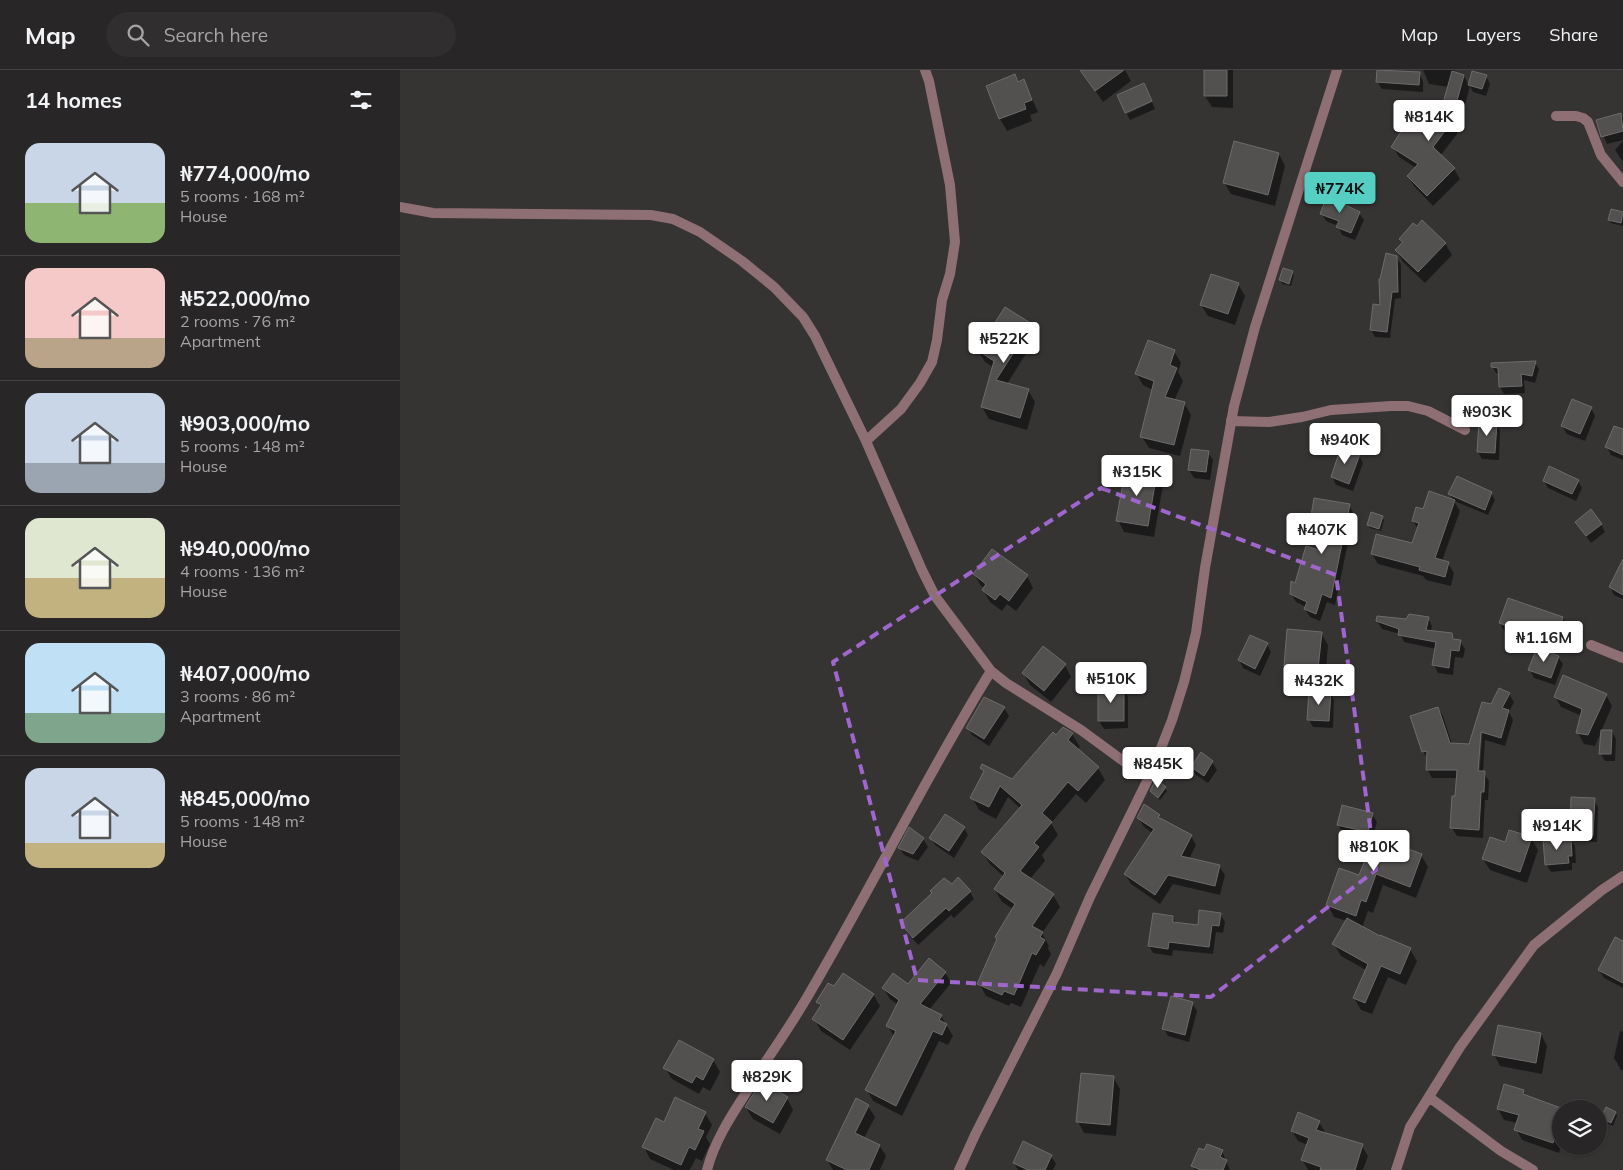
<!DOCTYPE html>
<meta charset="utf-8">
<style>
body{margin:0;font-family:Mulish,sans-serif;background:#302e2e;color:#f1f3f6;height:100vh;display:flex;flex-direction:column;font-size:19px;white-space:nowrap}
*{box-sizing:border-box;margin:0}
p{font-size:16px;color:#a5a5a7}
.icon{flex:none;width:28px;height:28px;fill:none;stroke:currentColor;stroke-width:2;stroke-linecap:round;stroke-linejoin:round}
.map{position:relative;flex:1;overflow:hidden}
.details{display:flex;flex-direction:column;background:#282626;width:400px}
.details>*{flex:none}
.buttons{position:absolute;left:1152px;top:1030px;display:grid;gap:10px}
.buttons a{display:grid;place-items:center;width:55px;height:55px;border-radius:50%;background:#282626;box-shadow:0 1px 4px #0004,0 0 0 1px #444343;font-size:25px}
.price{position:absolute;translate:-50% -42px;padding:0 11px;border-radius:5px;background:#fff;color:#222;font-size:16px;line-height:32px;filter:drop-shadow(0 1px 2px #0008)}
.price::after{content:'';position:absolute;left:50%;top:30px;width:15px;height:11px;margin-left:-8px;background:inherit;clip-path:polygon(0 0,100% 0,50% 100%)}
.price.active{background:#55cec4;color:#111}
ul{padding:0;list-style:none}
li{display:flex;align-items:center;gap:15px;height:125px;padding:0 25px}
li+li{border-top:1px solid #444343}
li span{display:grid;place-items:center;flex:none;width:140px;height:100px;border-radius:15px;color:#555}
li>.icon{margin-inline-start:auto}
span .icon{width:60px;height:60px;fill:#fffc;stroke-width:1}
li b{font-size:21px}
h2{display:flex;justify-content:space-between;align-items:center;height:60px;padding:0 25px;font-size:21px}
header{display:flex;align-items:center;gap:30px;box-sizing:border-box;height:70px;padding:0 25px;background:#282626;border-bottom:1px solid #444343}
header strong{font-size:24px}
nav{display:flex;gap:28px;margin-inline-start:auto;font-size:18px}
.search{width:350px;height:45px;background:#302e2e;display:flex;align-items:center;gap:12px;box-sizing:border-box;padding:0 18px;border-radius:28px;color:#a5a5a7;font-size:19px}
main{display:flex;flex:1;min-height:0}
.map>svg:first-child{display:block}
.shadow{fill:#0007;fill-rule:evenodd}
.building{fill:#535050;stroke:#6e6b6b}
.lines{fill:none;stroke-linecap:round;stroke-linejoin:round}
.minor{stroke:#8e6f74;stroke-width:10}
.tertiary{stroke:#8e6f74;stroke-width:10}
.marked{fill:none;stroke:#9f67ce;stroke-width:4;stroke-dasharray:10 6;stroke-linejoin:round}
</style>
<header>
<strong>Map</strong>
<div class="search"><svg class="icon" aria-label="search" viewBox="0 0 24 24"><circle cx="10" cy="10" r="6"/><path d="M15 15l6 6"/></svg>Search here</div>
<nav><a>Map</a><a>Layers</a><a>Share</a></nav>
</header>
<main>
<section class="details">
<h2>14 homes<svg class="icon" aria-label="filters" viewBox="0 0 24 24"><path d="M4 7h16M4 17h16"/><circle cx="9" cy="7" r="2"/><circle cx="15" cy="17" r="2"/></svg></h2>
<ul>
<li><span style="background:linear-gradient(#c9d6e8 60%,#8fb573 0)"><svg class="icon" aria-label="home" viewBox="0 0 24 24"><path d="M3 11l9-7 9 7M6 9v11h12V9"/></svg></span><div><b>₦774,000/mo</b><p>5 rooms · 168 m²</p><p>House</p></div></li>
<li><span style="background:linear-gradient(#f6c9c9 70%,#b9a48a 0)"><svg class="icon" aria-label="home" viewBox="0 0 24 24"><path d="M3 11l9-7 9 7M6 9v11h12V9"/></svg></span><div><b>₦522,000/mo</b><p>2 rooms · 76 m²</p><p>Apartment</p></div></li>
<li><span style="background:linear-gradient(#c9d6e8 70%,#9aa5b1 0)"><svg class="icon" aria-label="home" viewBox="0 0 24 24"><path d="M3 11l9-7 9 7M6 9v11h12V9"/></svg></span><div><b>₦903,000/mo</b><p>5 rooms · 148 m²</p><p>House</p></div></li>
<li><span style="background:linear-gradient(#dfe7d0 60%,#c2b280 0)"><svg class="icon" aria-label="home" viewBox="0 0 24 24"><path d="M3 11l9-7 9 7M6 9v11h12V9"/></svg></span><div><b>₦940,000/mo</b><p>4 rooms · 136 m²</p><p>House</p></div></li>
<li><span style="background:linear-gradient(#bfe0f5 70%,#7fa58c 0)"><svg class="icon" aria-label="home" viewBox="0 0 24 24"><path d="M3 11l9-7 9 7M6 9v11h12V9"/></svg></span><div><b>₦407,000/mo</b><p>3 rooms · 86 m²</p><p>Apartment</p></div></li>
<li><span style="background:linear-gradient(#c9d6e8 75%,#c2b280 0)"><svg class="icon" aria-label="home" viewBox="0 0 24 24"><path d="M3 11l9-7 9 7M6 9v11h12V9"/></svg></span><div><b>₦845,000/mo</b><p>5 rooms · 148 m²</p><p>House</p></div></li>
</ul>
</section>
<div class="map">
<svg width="1223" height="1100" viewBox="0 0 1223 1100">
<rect width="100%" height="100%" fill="#363333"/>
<path class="shadow" d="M681 0H725L731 11 703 32Z
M805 0H833V38L812 37 805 26Z
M1023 0H1055L1054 3 1064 6 1069 15 1086 6 1090 14 1086 26 1073 22 1070 16 1057 64 1041 85 1054 99 1060 109 1033 136 1014 116 1008 106 1016 98 999 87 993 77 1037 60 1049 17 1029 14Z
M1019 3 1023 11V22L982 19 977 11Z
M615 6 619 13 624 11 638 42 630 45 632 51 607 61 600 49 587 16Z
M752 32 755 39 730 50 727 44Z
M1221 44 1223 48V70L1207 74 1197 51Z
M1223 71V92L1215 80Z
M879 84 885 96 875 136 831 124 824 112Z
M1212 140 1223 143V156L1211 153 1209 150Z
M959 143 964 150 955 170 942 165 938 156 926 151 922 144Z
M1001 169 1045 173 1052 185 1025 213 1003 192 996 180 1003 173Z
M996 187 1001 194V228L995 229 990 268 975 267 971 260 981 236Z
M892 202 894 205 891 216 882 214 880 210Z
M838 214 845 226 835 255 808 246 801 235Z
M631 255 637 266 607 314 628 320 635 332 627 360 589 349 582 337 593 297 585 292 578 280Z
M774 281 781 293 778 302 783 311 774 331 784 333 791 345 780 386 749 378 742 367 753 320 743 315 736 303Z
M1135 293 1139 299 1135 313 1124 310 1125 323 1104 324 1100 317 1099 304 1096 303 1092 296Z
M1191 338 1195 346 1185 371 1167 364 1162 356Z
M1096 354 1100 361 1099 390 1082 389 1078 382Z
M1215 357 1223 361V390L1211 385 1207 377Z
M808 382 813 390 810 410 794 408 789 400Z
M959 385 963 393 953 421 936 415 932 407Z
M757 404 763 415 754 467 724 462 718 450Z
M1144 411H1178L1182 418 1176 431 1148 418Z
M1091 423 1095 430 1088 445 1054 431 1060 441 1042 491 1048 493 1054 503 1051 516 1026 510 1023 506 978 494 972 484 1013 475 1018 459 1013 451 1024 441 1054 431 1050 424Z
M949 435 954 444 935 535 927 532 920 551 910 547 905 539 906 537 896 532 891 524 896 515 923 483 927 462 916 460 912 452Z
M982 447 984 450 981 461 970 458 968 455Z
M1176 452 1201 454 1205 462 1191 473Z
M1220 498 1223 500V529L1214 525 1210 517Z
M574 504 627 506 633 518 616 541 607 534 602 541 590 532 583 520 585 518 581 516Z
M1028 548 1032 556 1031 561 1051 564 1054 570 1060 571 1065 579 1063 588 1055 587 1053 605 1038 603 1034 595 1036 579 1004 572 1000 564 982 559 977 551Z
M1163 548 1167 555 1164 564 1157 562 1151 577 1104 561 1100 553Z
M921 563 928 575 925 610 892 608 886 596Z
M867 574 871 582 860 606 843 598 839 590Z
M1158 587 1163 594 1155 615 1134 608 1130 600Z
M665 595 671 607 651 632 630 615 623 603Z
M699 619H724L728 627V658L704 659 699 651Z
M930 623 934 630 933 658 913 657 909 650Z
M1109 624 1114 632 1109 642 1113 650 1105 676 1085 670 1083 702 1089 711 1088 730H1085L1083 768 1057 766 1052 758 1057 728 1058 708H1032L1027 699 1028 689 1023 682 1038 638 1043 646 1052 674 1070 676 1091 636ZM1083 656 1079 707H1077L1080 662Z
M1206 625 1212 636 1195 676 1184 674 1178 663 1182 646 1161 637 1155 626Z
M584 628 604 638 609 646 589 676 572 665 568 658Z
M663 658 672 664 680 677 677 680 698 698 705 710 686 733 676 724 651 753 658 765 642 785 645 791 630 809 653 825 660 837 642 863 649 876 648 878 651 884 644 897 640 894 621 937 611 933 609 936 586 926 579 913 613 839 602 832 595 820 604 807 590 794 582 782 621 739 608 727 596 749 579 740 572 727 584 703 581 698 612 711Z
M1212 661 1216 669 1215 691H1205L1200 683Z
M801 684 812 692 817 700 808 713 796 705 792 697Z
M765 718 767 721 760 730 751 721Z
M1194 730 1198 737 1197 772 1175 771 1171 764Z
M972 744 977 752 972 769 942 762 938 754Z
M759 746 761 750 791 766 796 775 789 789 819 796 825 805 820 825 773 814 760 834 731 814 725 804 752 763 744 757 738 748Z
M564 758 568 765 554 788 535 775 531 768Z
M510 759 523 769 528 777 518 791 504 785 500 778Z
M1131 768 1138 780 1127 813 1090 800 1083 789 1106 774Z
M1170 768 1175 776 1176 793H1172V800L1151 802 1146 794Z
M1005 772 1010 781 1021 785 1028 797 1016 828 983 815 973 843 968 841 962 858 980 868 1010 879 1017 891 1006 915 988 907 972 944 961 940 954 928 966 900 941 886 934 874 947 851 934 847 928 835 960 807Z
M552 816 570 822 574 829 554 848 551 845 518 875 506 861 501 853Z
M820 844 825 852 823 863 816 862 813 884 773 880 772 886 753 883 749 876 773 847 776 853 799 856Z
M1215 869 1223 873V918L1204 908 1199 900Z
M545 902 551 913 529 940 541 946 553 966 548 975 539 971 502 1046 473 1031 467 1020 494 967 488 956 498 935 490 929 483 918 508 916Z
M434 918 473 924 480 936 450 980 421 961 414 949 421 938 417 932Z
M792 933 797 941 789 972 768 966 764 959Z
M1220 961 1223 962V1000H1221L1214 988Z
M1141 964 1147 976 1142 1004 1100 996 1094 984Z
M313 990 320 1002 310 1021 303 1017 299 1024 272 1009 265 998Z
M713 1007 720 1019 716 1066 684 1063 678 1052Z
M1123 1021 1127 1027 1161 1039V1076L1159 1083 1122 1070 1116 1059 1118 1053 1104 1050 1098 1039Z
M387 1028 393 1040 380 1064 353 1049 346 1038Z
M468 1036 475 1047 464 1068 480 1076 486 1086 480 1100H433L427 1090Z
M305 1043 312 1055 306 1067 310 1074 302 1091 296 1088 290 1100H274L250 1089 244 1077 264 1054Z
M1216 1043 1217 1046 1213 1056 1204 1052 1202 1048Z
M919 1052 925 1062 924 1064 962 1076 968 1086 963 1100H908L902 1089 908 1075 898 1071 892 1061Z
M822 1081 830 1100H795L793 1096Z
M651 1086 656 1094 653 1100H618L614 1093Z"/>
<path class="building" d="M680 0H724L695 21Z
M804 0H827V26H804Z
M977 0 1020 2 1019 15 976 12Z
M1052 1 1064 5 1051 53 1033 77 1055 98 1027 126 1007 106 1018 94 991 77 1013 43 1036 58Z
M1072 1 1087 5 1082 19 1068 15Z
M615 4 618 12 624 9 632 30 624 33 626 39 599 49 586 16Z
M744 13 752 31 725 43 717 25Z
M1221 43 1223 61 1201 67 1196 50Z
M834 71 879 83 868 125 823 113Z
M927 126 960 142 951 163 936 157 939 151 920 144Z
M1211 139 1223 142 1221 153 1208 150Z
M1022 150 1046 173 1018 202 995 180 1003 172 999 169 1013 153 1017 156Z
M986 183 997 186 998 222H992L987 262 970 260 973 234 980 235 979 209H980Z
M883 198 893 201 889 214 879 210Z
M811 204 839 213 828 244 800 235Z
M605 237 632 254 596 310 629 319 620 348 581 337 594 291 577 280Z
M748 270 775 280 770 295 777 298 765 327 785 332 774 375 740 367 754 311 735 304Z
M1136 291 1132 306 1121 304 1122 316 1099 317 1098 298 1091 297V293Z
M1172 329 1192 337 1180 364 1161 356Z
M1079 351 1097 352 1095 383 1077 382Z
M1214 356 1223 359V385L1205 377Z
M941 377 960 384 949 414 931 407Z
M791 379 809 381 806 402 788 400Z
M1149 396 1179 410 1172 424 1143 411Z
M726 397 757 402 748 456 716 451Z
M1057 406 1092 422 1085 440 1048 424Z
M1029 421 1055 430 1035 488 1049 492 1045 507 1019 500 1020 497 971 484 976 464 1012 473 1019 453 1012 451 1016 437 1023 439Z
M914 428 950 434 931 528 922 524 916 544 904 539 907 532 890 524 891 511 895 513 906 476 922 481 927 454 910 452Z
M1191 439 1202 454 1186 466 1175 452Z
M971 442 983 446 979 459 967 455Z
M592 479 628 505 609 531 600 524 595 530 582 520 586 514 573 504Z
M1223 489V525L1209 517Z
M1108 528 1163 547 1160 557 1152 555 1147 571 1099 553Z
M1009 544 1029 547 1026 560 1052 563 1053 569 1061 570 1059 581 1051 580 1049 598 1032 595 1036 572 998 565 999 559 976 551 977 546 1006 549Z
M887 559 922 562 918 599 884 596Z
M850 565 868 573 855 599 838 590Z
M643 576 666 594 644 621 622 603Z
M1137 578 1159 586 1151 608 1128 600Z
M1163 605 1207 624 1188 665 1176 663 1182 639 1154 627Z
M698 618H724V651H698Z
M1099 618 1110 623 1102 638 1109 640 1101 668 1081 662 1078 701H1085L1084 722H1081L1079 760 1050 758 1052 726H1055L1057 700H1026L1027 681 1022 682 1010 646 1038 637 1050 673 1069 674 1082 632 1091 634Z
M909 620 931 621 929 651 907 650Z
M584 627 605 637 584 669 566 658Z
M663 657 673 663 668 670 699 697 678 721 668 712 642 743 652 752 634 773 639 777 620 801 654 824 632 856 643 862 640 867 645 870 636 885 632 883 614 925 604 921 602 925 577 914 597 869 595 867 615 834 594 819 605 803 581 782 622 735 600 716 589 737 570 728 584 701 580 698 582 694 612 709 653 662 656 665Z
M1201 660H1212L1211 684H1199Z
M801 682 813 691 804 706 791 697Z
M756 709 766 717 758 728 750 721Z
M1171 727 1195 728 1193 765 1170 764Z
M744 734 760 745 758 747 792 765 781 786 820 795 815 816 768 805 755 825 724 804 754 759 737 748Z
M942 735 973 743 968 762 937 755Z
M545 744 565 757 549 781 529 768Z
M509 757 524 768 513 784 498 778Z
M977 760 1006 771 1003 777 1022 784 1010 817 976 804 966 832 961 830 956 846 926 835 939 798 959 805Z
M1109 760 1132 767 1120 802 1082 789 1090 767 1105 772Z
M1171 767 1172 786H1168L1169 793 1145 795 1143 769Z
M558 807 571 821 549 841 546 838 513 868 500 853 532 823 530 821 544 808 552 814Z
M799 840 821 843 819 856 812 855 809 877 769 872 768 879 748 876 753 843 773 846V852L798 855Z
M947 848 980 866V865L1011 878 1000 904 981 896 965 933 953 928 968 894 932 874Z
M1215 867 1223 871V913L1198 900Z
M529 888 546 902 520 934 542 945 539 950 547 954 542 965 533 961 496 1036 465 1020 496 961 486 956 499 930 482 918 493 903 508 914Z
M443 903 474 924 443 970 412 949 421 935 416 932 428 913 434 916Z
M771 926 793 932 785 965 762 959Z
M1098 955 1141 963 1136 993 1092 985Z
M279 970 314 989 303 1010 296 1006 292 1013 263 998Z
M681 1003 714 1006 710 1055 676 1052Z
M361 1012 388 1027 373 1053 345 1037Z
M1104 1014 1124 1020 1123 1024 1161 1038V1049L1153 1073 1114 1060 1119 1045 1097 1039Z
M275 1027 306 1042 298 1059 304 1061 295 1080 289 1077 281 1095 242 1077 256 1048 264 1052Z
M456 1028 469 1035 455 1063 480 1075 469 1100H447L426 1090Z
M1206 1037 1216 1042 1211 1053 1201 1048Z
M898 1042 920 1051 916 1060 963 1074 955 1100H920L921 1097 901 1090 909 1068 891 1061Z
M623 1071 652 1085 645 1100H628L613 1093Z
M807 1074 823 1080 820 1087 827 1090 823 1100H801L791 1096 799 1078 804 1080Z"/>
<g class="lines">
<path class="minor" d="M1156 46H1176L1183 48 1188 52 1201 85 1223 112
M0 137 33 143 251 145 273 149 300 162 342 191 374 217 403 247 415 266 466 371 522 500 535 526 591 601 606 613 681 660 726 693 740 700 752 701
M831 351 869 352 902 347 931 340 991 336H1008L1028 341 1065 360
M466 371 501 339 520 313 532 292 537 270 542 230 550 204 555 172 550 115 529 11 525 0
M1191 575 1223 588
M1029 1027 1101 1081 1133 1100
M307 1100C314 1073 329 1049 344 1026 365 991 389 959 409 924 472 817 526 706 591 601
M996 1100 1010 1057 1060 977 1134 875 1202 820 1223 806"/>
<path class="tertiary" d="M559 1100 575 1065 657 903 690 827 752 701 772 650 784 612 796 563 805 498 834 336 855 257 937 0"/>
</g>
<path class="marked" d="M701 418 936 505 976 800 811 927 517 910 433 592Z"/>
</svg>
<div class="buttons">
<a><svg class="icon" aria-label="layers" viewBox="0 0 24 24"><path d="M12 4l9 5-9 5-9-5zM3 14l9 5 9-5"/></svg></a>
</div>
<b class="price" style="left:1029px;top:72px">₦814K</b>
<b class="price active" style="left:940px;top:144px">₦774K</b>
<b class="price" style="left:604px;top:294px">₦522K</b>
<b class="price" style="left:1087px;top:367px">₦903K</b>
<b class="price" style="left:945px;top:395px">₦940K</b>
<b class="price" style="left:737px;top:427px">₦315K</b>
<b class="price" style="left:922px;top:485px">₦407K</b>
<b class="price" style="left:1144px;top:593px">₦1.16M</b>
<b class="price" style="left:711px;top:634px">₦510K</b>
<b class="price" style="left:919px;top:636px">₦432K</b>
<b class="price" style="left:758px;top:719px">₦845K</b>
<b class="price" style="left:1157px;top:781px">₦914K</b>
<b class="price" style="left:974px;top:802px">₦810K</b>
<b class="price" style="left:367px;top:1032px">₦829K</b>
</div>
</main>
